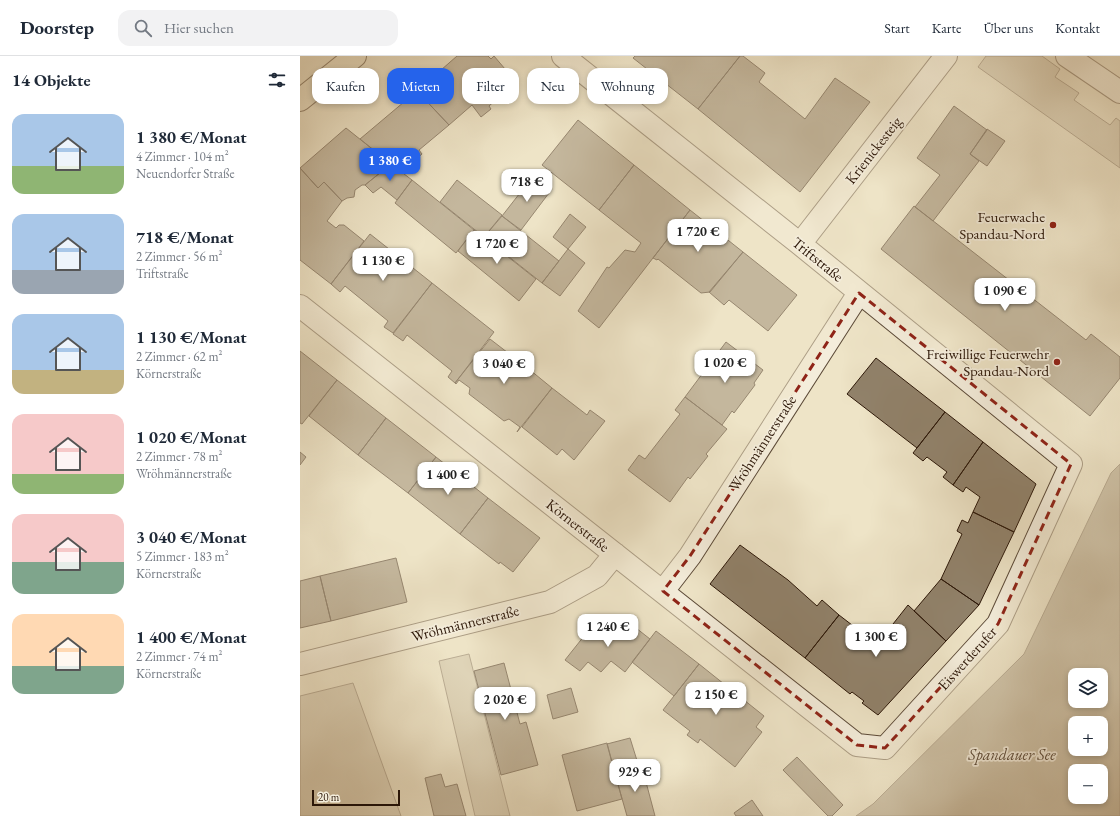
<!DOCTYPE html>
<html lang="de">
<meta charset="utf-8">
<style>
body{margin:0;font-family:"EB Garamond",serif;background:#f2f2f3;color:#1f2937;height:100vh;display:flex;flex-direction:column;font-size:15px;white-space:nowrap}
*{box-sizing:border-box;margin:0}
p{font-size:13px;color:#747a83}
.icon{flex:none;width:22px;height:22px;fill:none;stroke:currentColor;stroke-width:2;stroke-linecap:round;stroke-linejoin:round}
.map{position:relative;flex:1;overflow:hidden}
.panel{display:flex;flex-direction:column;background:#fff;width:300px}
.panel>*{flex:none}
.banner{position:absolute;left:12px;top:12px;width:380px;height:36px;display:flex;gap:8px}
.tools{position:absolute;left:768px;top:612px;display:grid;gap:8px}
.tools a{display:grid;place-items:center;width:40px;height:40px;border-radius:8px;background:#fff;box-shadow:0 2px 6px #0003;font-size:20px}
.scale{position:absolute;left:12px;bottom:10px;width:88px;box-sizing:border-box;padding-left:4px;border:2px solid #2c1708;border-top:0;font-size:11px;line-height:14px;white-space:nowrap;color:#2c1708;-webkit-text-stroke:3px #f4eddb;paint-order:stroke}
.price{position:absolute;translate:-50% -34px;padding:0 9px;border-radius:8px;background:#fff;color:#222;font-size:13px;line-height:26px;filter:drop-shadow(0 1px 2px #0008)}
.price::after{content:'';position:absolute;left:50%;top:24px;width:12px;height:9px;margin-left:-6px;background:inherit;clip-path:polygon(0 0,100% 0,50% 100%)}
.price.selected{background:#2563eb;color:#fff}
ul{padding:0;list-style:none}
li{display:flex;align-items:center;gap:12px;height:100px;padding:0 12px}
li span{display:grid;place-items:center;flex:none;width:112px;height:80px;border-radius:12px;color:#555}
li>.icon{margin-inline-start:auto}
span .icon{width:48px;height:48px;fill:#fffc;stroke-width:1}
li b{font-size:17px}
h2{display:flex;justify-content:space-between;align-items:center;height:48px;padding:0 12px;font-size:17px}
.pill{padding:0 14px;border-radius:12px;background:#fff;box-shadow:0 2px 6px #0003;font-size:14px;line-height:36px}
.pill.selected{background:#2563eb;color:#fff}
header{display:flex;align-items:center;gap:24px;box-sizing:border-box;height:56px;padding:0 20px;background:#fff;border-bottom:1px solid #e0e1e3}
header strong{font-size:19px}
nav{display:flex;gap:22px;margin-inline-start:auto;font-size:14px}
.search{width:280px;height:36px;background:#f2f2f3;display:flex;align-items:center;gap:10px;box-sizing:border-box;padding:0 14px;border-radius:12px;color:#747a83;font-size:15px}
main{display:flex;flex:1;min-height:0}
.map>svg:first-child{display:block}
.green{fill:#cdc1a7;stroke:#7c6c58}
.water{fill:#ac9e86;stroke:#796854;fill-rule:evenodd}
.building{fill:#91826b;stroke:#2c1708}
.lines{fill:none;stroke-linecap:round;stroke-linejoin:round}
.minor-casing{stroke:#5c4a38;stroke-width:24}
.major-casing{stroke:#2c1708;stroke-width:24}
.minor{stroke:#f4eddb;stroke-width:22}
.major{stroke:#eee4c7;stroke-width:22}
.marked{fill:none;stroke:#8f2418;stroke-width:3;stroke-dasharray:8 5;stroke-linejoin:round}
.poi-dot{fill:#8f2418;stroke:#f4eddb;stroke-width:1.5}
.labels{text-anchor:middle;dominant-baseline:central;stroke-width:3.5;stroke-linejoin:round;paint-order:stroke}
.street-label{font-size:15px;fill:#2c1708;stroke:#f4eddb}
.poi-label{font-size:15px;fill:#2c1708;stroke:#f4eddb;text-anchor:end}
.water-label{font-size:16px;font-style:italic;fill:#5f4d3a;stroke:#f4eddb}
</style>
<header>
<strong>Doorstep</strong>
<div class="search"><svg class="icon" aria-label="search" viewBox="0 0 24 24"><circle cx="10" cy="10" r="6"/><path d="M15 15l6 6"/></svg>Hier suchen</div>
<nav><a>Start</a><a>Karte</a><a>Über uns</a><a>Kontakt</a></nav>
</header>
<main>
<section class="panel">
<h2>14 Objekte<svg class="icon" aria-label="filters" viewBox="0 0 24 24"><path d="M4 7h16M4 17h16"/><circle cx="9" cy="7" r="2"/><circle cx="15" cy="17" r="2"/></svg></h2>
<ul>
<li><span style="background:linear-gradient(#a9c7e8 65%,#8fb573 0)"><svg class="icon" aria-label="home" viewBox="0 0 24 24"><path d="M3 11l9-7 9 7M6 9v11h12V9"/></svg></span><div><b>1 380 €/Monat</b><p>4 Zimmer · 104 m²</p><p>Neuendorfer Straße</p></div></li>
<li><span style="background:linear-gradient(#a9c7e8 70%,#9aa5b1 0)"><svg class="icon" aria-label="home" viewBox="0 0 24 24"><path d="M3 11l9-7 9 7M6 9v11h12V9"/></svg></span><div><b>718 €/Monat</b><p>2 Zimmer · 56 m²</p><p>Triftstraße</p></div></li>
<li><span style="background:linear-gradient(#a9c7e8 70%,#c2b280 0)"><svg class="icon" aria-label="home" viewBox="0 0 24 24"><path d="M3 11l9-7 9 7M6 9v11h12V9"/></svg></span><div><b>1 130 €/Monat</b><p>2 Zimmer · 62 m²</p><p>Körnerstraße</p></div></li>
<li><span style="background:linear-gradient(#f6c9c9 75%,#8fb573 0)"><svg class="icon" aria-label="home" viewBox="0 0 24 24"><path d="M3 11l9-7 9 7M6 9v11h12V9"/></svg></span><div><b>1 020 €/Monat</b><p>2 Zimmer · 78 m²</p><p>Wröhmännerstraße</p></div></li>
<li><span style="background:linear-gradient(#f6c9c9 60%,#7fa58c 0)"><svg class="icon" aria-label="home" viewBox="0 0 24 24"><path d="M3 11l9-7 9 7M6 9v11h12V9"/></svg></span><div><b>3 040 €/Monat</b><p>5 Zimmer · 183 m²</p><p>Körnerstraße</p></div></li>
<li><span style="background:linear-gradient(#ffd9b3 65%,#7fa58c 0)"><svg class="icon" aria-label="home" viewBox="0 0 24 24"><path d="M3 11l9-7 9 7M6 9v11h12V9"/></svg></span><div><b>1 400 €/Monat</b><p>2 Zimmer · 74 m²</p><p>Körnerstraße</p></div></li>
</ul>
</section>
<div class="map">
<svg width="820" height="760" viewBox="0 0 820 760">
<rect width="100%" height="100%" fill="#eee4c7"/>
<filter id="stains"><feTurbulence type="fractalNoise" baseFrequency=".005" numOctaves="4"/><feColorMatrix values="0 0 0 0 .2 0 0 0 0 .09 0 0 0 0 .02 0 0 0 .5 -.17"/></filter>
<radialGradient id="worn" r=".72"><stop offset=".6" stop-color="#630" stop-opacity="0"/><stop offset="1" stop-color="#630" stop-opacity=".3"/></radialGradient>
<path class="green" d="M686 0H742L760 13 755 21 779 37 774 44 810 69 816 62 820 65V112L678 11Z
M169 598 210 760H175L139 605Z
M53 627 101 760H0V640Z"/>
<path class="water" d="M820 408V760H556L573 748 724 598 811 417ZM775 619H801V645H775ZM775 667H801V693H775ZM775 715H801V741H775Z"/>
<path class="building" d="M157 0H188L191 3 194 0 216 26 189 50 191 53 181 61 172 49 149 69 117 35Z
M335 0H440L398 53 333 2Z
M440 0H443L465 17 459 26 505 63 535 22 570 46 500 136 398 53Z
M117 35 149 69 119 94 122 98 101 116 60 83Z
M654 50 687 74 670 98 679 105 633 165 615 151 640 119 617 102Z
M278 64 334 109 299 154 242 109Z
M46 72 91 108 65 129H62L55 134 54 141 47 142 42 145 24 126 18 132 0 112Z
M687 73 705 85 687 110 670 98Z
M91 108 112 124 97 144 81 131 73 137 65 129Z
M334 109 390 154 299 272 278 255 307 211 309 212 325 194 335 196 341 187 299 154Z
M0 112 18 132 24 126 42 145 27 165 36 172 39 169H44L64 185 31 228 0 204Z
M234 119 252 133 221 174 202 160Z
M112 124 174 174 156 197 95 147Z
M157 124 202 159 184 181 140 146Z
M614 150 786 284 791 278 820 301V322L790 360 581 193Z
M390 154 443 196 410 236 401 237 358 203 357 204 353 202Z
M270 158 286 171 268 193 253 181Z
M202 160 259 205 242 227 184 181Z
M174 174 236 223 219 245 158 195Z
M70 178 132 227 93 277 84 271 88 265 45 230 40 236 31 228Z
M268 193 285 207 260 240 242 227Z
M443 196 497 239 468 275 429 244 424 249 409 236Z
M132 227 194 276 155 327 148 321 152 315 107 279 103 285 93 278Z
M190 283 212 300V308L223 317 230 314 252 332 217 376 220 371 209 363 204 365 169 338 170 332 159 324 156 328 155 327Z
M426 286 463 314 454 327 455 329 434 357 432 355 422 369 385 341Z
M0 295 37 324 2 368 0 367Z
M576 302 645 356 617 392 547 338Z
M37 324 86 362 58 399 9 360Z
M252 332 287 359 290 354 305 365 274 404 262 393 257 399 222 371Z
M385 341 427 373 406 398 408 400 390 423 388 421 370 446 328 414 339 399 345 403 380 358 375 354Z
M645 356 683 386 653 429 643 421 647 416 627 401 623 405 613 397Z
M86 362 136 401 108 437 58 399Z
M683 386 736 428 714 476 673 456 680 441 666 431 663 436 653 429Z
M0 396 6 401 0 409Z
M136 401 188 442 160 478 108 437Z
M188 442 240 482 213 516 200 506 199 508 160 478Z
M673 456 714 476 679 549 641 523 662 478 657 475 662 464 668 467Z
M440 489 488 524 517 550 522 544 539 559 505 602 410 528Z
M96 502 107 546 31 565 20 520Z
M20 520 31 565 0 572V525Z
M641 523 679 549 646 585 614 555Z
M608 549 646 585 578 659 562 647 564 645 552 636 550 638 505 602 539 559 565 579 573 589 578 587Z
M296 565 310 576 316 568 330 579 336 572 350 583 325 616 311 605 301 616 288 606 280 615 265 604Z
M356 575 399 608 374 640 332 606Z
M204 607 220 668 226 666 238 709 201 719 174 615Z
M399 608 464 660 456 671 462 676 435 711 400 683 398 687 387 679 390 675 363 654Z
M271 632 278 656 253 663 247 639Z
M330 682 339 711 315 718 307 688Z
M307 687 322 743 277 755 262 699Z
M497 701 543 749 532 760H528L483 714Z
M342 711 355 760H327L315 718Z
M141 718 145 731 157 728 166 760H134L125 722Z
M452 744 463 760H436L434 757Z"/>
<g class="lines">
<g class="minor-casing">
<path id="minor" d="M767 0 820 36
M500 188 646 0
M0 250 557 689 585 692 698 568 771 408 500 188 263 0
M363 535 390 500 559 237
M0 608 250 546 297 520 315 498"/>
</g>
<g class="major-casing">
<path id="major" d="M0 44 55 0"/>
</g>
<use href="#minor" class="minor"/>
<use href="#major" class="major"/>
</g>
<path d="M0 0H820V760H0ZM559 237 771 408 698 568 585 692 557 689 363 535 390 500Z" fill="#eee4c7" fill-opacity=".55" fill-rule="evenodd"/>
<path class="marked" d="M559 237 771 408 698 568 585 692 557 689 363 535 390 500Z"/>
<g class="poi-dot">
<circle cx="753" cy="169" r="4"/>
<circle cx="757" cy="306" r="4"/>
</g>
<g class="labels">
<g class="street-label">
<text transform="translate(573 94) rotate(-52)">Krienickesteig</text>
<text transform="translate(518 203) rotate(39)">Triftstraße</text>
<text transform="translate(462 387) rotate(-57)">Wröhmännerstraße</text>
<text transform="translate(278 469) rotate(38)">Körnerstraße</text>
<text transform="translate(165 567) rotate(-14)">Wröhmännerstraße</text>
<text transform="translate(667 602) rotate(-48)">Eiswerderufer</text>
</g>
<g class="poi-label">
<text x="745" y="160">Feuerwache<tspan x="745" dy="17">Spandau-Nord</tspan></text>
<text x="749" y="297">Freiwillige Feuerwehr<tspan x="749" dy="17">Spandau-Nord</tspan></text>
</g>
<g class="water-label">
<text x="712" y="698">Spandauer See</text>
</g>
</g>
<rect width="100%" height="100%" filter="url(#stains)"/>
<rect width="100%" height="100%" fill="url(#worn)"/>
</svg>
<div class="tools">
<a><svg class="icon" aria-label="layers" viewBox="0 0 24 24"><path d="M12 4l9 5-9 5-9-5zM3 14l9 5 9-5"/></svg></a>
<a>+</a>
<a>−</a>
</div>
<div class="scale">20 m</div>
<b class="price selected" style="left:90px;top:126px">1 380 €</b>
<b class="price" style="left:227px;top:147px">718 €</b>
<b class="price" style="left:398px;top:197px">1 720 €</b>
<b class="price" style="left:197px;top:209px">1 720 €</b>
<b class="price" style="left:83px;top:226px">1 130 €</b>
<b class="price" style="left:705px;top:256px">1 090 €</b>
<b class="price" style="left:425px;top:328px">1 020 €</b>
<b class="price" style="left:204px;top:329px">3 040 €</b>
<b class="price" style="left:148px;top:440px">1 400 €</b>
<b class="price" style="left:308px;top:592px">1 240 €</b>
<b class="price" style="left:576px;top:602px">1 300 €</b>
<b class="price" style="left:416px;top:660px">2 150 €</b>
<b class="price" style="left:205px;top:665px">2 020 €</b>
<b class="price" style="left:335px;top:737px">929 €</b>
<div class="banner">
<a class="pill">Kaufen</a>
<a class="pill selected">Mieten</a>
<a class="pill">Filter</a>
<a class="pill">Neu</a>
<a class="pill">Wohnung</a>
</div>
</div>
</main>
